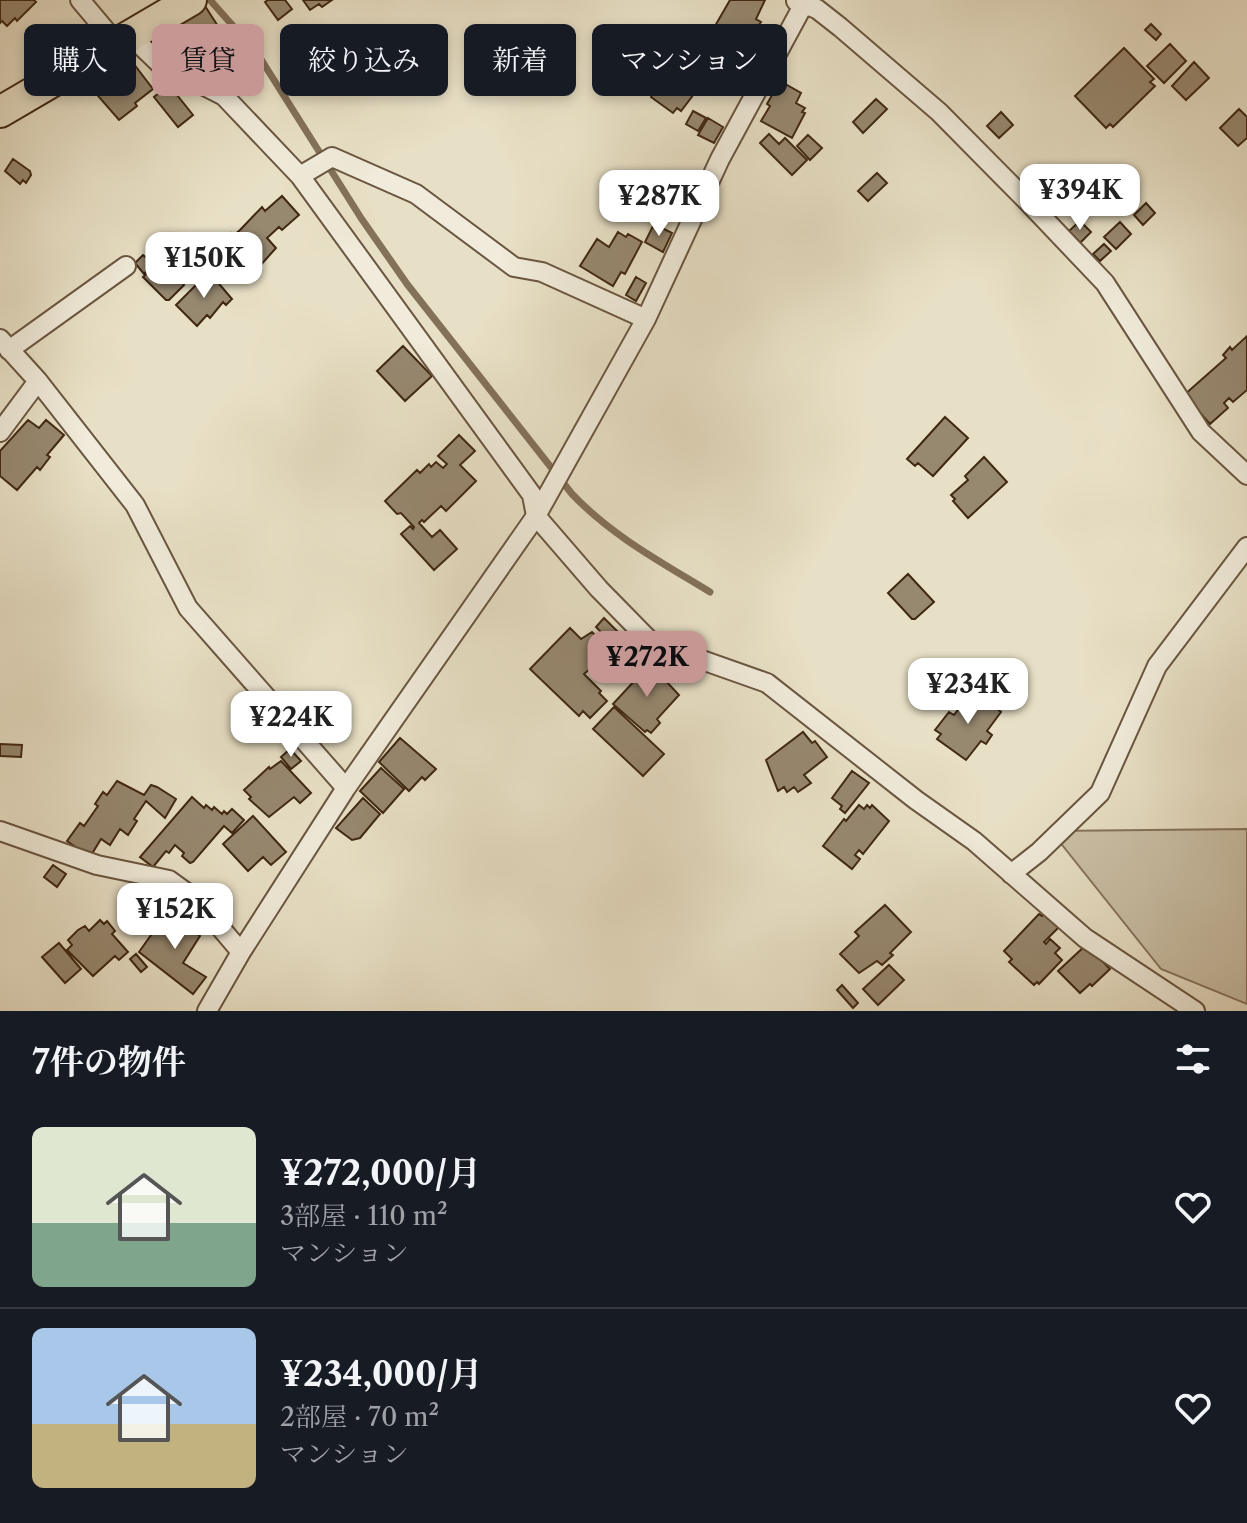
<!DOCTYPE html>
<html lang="ja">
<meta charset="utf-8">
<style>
body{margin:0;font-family:"Libre Caslon Text","Noto Serif JP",serif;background:#20242c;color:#f1f3f6;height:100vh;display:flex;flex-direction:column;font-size:30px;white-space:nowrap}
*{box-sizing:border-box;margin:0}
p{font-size:26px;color:#9ea1a6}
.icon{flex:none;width:44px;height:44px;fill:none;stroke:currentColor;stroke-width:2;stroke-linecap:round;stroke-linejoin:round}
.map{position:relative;height:1011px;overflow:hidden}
.panel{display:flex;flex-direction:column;background:#171b24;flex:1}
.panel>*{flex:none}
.hud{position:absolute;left:24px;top:24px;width:800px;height:72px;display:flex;gap:16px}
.price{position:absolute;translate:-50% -68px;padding:0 18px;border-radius:16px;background:#fff;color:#222;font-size:26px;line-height:52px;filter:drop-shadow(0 2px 4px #0008)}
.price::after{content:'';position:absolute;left:50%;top:48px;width:24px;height:18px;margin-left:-12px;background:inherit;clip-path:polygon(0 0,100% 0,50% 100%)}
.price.selected{background:#c59692;color:#111}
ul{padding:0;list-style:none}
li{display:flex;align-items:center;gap:24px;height:200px;padding:0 32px}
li+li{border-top:2px solid #363941}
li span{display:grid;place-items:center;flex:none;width:224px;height:160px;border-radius:12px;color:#555}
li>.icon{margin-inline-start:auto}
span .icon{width:96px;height:96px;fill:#fffc;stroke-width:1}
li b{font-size:34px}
h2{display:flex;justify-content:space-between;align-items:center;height:96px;padding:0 32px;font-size:34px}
.pill{padding:0 28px;border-radius:12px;background:#171b24;box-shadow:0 4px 12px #0003;font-size:28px;line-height:72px}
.pill.selected{background:#c59692;color:#111}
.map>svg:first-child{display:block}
.green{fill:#cbc1a8;stroke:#86745e;stroke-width:2}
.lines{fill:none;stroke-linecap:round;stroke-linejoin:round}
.stream{stroke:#83715a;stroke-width:7}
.building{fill:#978870;stroke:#402813;stroke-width:2}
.minor-casing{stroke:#6a5640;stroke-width:22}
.primary-casing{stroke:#402813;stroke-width:34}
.minor{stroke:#f0ebda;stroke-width:18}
.primary{stroke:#e8e0c6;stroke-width:30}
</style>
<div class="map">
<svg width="1247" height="1011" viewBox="0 0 1247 1011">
<rect width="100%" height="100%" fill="#e8e0c6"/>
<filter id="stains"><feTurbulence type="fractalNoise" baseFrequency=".0025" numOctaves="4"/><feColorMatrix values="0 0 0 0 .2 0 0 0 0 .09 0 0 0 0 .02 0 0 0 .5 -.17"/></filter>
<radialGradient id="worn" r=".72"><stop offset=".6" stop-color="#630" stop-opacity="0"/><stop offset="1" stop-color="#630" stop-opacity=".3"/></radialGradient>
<path class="green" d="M1247 829V1004L1161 969 1051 831Z"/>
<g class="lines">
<path class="stream" d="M210 0 257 53 361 218 407 284 572 494C612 536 661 562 710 592"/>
</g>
<path class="building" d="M0 0H34L36 2 17 21 15 18 7 26 2 21 0 23Z
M268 0H285L292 9 278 20 265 2Z
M303 0H332L322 7 319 4 310 10Z
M730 0H765L756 19 761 22 748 39 760 45 748 68 704 45Z
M205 6 223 34 210 43 212 46 199 54 197 50 186 57 179 46 174 49 164 32Z
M1151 24 1161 34 1156 40 1145 30Z
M161 34 169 44 161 50 153 39Z
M690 42 705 54 701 59 705 62 706 67 689 90 694 94 681 111 677 108 673 113 651 97 660 81Z
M1170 44 1186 61 1164 83 1147 66Z
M1124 48 1154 79 1150 82 1155 86 1113 127 1110 124 1106 128 1075 96Z
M236 51 246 67 240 71 230 55Z
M228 54 240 74 224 84 211 64Z
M130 59 153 89 135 103 137 106 119 120 92 89Z
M1194 62 1209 78 1186 100 1172 86Z
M334 64 345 74 325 87 317 77Z
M780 81 801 93 796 103 805 108 802 112 805 113 792 138 761 121 770 106 767 104Z
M169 85 193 115 178 127 154 97Z
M876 99 887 109 863 133 853 122Z
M1239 109 1247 117V138L1238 146 1220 128Z
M693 111 706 118 698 131 686 124Z
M1001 112 1013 125 999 138 987 126Z
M708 118 723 127 714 143 698 135Z
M769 134 779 144 785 138 807 160 792 175 760 143Z
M808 135 822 148 810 160 797 146Z
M13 159 30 171 31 175 26 183 23 180 20 184 5 171Z
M877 173 887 183 868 201 858 191Z
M282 196 299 215 282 230 279 227 267 238 276 248 258 268 261 270 253 277 243 269 235 277 213 249 231 233 233 236 240 230 262 207 265 211Z
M1146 203 1155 213 1143 225 1134 215Z
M1080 221 1091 232 1080 243 1069 231Z
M1120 222 1131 234 1116 249 1104 237Z
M654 224 672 233 663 252 645 242Z
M618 232 626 237 628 234 642 242 625 274 621 272 613 286 580 266 597 239 609 247Z
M1104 244 1111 251 1100 261 1093 254Z
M143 255 154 264 144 274 135 263Z
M164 256 186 277 182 282 184 285 169 300H166L143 277Z
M209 272 232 299 226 305 223 302 210 318 207 315 197 326 176 305Z
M636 277 646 283 636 301 626 295Z
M1247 336V390L1233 402 1229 398 1224 403 1228 408 1210 424 1184 395 1226 358 1223 355 1230 347 1232 350Z
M403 346 432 376 405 401 377 371Z
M945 417 968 438 933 476 918 463 915 466 907 459Z
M28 420 39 428 46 420 64 435 47 455 50 457 40 470 37 467 17 490 0 476V451Z
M459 435 475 451 460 465 476 481 446 511 441 506 424 522 422 520 419 523 432 537 440 530 457 549 434 570 401 534 410 526 413 529 414 527 401 513 397 514 385 501 417 470 420 473 429 464 431 467 436 462 443 468 447 464 438 456Z
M984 457 1007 482 968 518 953 501 955 499 951 495 968 480 965 476Z
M908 574 934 602 915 619H912L888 593Z
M604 618 625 639 605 659 601 654 589 666 591 668 584 674 601 691 599 693 607 701 590 718 583 711 579 716 530 669 570 628 581 639 592 632 601 641 605 636 596 627Z
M650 664 679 695 657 719 660 723 651 733 647 730 645 732 613 704Z
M971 692 980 699 982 696 1001 712 987 731 992 735 986 744 981 741 966 760 937 739 941 734 935 730 949 712 954 715Z
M614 707 664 754 643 776 593 729Z
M803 732 812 743 815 741 827 757 804 775 811 783 798 792 794 787 787 792 784 787 778 791 766 760Z
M400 738 436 769 425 780 422 777 409 791 379 762Z
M0 744 22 745 21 757 0 756Z
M290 749 301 761 291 769 281 757Z
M281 761 311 793 300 803 294 797 269 817 249 799 251 797 244 790 269 767 270 769Z
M381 768 404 789 383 813 360 791Z
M852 771 869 783 845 813 840 809 842 806 832 798Z
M117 781 144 795 151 785 157 787 176 799 165 818 146 801 134 819 137 821 128 835 120 829 110 845 101 839 90 857 67 841 80 823 84 826 98 806 95 804 103 792 107 795Z
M192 797 204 808 206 805 212 810 214 807 222 814 224 811 227 814 232 809 244 820 232 833 224 826 193 862 190 863 182 856 184 853 175 845 169 853 166 851 153 867 140 857Z
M363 798 380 814 360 838 352 840 336 828Z
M859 805 864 809 867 805 870 808 872 805 889 821 863 854 859 850 855 855 860 859 852 869 823 846 844 819 846 821Z
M253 816 286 852 271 865 263 857 248 871 223 844Z
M53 865 66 874 57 887 44 877Z
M885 905 911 932 890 953 893 955 882 965 877 961 859 973 840 954 859 936 855 932Z
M177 909 190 918 185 924 200 936 183 963 206 977 193 994 139 952 154 931 158 934Z
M1046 913 1060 926 1044 942 1046 944 1050 939 1060 948 1055 953 1062 960 1039 984 1037 982 1034 985 1009 962 1012 959 1004 951 1039 914 1042 916Z
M100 920 104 924 107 921 115 931 112 934 128 952 119 960 115 956 93 976 67 950 72 945 68 940 78 930 85 926 89 931Z
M59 943 81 969 65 983 42 957Z
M1086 945 1110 969 1092 986 1090 984 1080 993 1058 971Z
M136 954 147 967 141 972 130 959Z
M889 965 904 980 878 1005 863 989Z
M842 985 858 1003 853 1008 837 990Z"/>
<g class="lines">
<g class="minor-casing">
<path id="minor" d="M80 0 117 44
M796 1 817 9 840 27 939 112 1028 202 1105 283 1201 432 1247 475
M130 35 159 63 224 96 300 176 532 495 536 516 599 589 651 642 767 683 916 800 974 841 1085 938 1195 1011
M300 176 332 157 416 194 514 267 542 272 646 319
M0 339 38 381 135 505 188 608 346 788
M9 350 126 266
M0 432 38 381
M0 831 97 865 169 880 187 893 208 913 241 952
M1011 874 1039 852 1100 793 1157 666 1247 547
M207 1011 241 952 346 788 536 516 646 319 720 159 806 0"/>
</g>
<g class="primary-casing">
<path id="primary" d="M0 112 191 0"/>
</g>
<use href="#minor" class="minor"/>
<use href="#primary" class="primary"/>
</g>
<rect width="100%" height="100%" filter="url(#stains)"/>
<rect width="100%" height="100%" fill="url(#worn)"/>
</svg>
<b class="price" style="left:1080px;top:232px">¥394K</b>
<b class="price" style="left:659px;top:238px">¥287K</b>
<b class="price" style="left:204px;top:300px">¥150K</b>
<b class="price selected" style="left:647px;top:699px">¥272K</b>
<b class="price" style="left:968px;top:726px">¥234K</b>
<b class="price" style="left:291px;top:759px">¥224K</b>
<b class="price" style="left:175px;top:951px">¥152K</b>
<div class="hud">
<a class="pill">購入</a>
<a class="pill selected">賃貸</a>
<a class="pill">絞り込み</a>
<a class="pill">新着</a>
<a class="pill">マンション</a>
</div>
</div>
<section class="panel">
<h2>7件の物件<svg class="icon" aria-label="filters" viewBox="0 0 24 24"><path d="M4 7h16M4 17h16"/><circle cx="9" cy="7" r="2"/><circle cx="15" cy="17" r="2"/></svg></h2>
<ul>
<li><span style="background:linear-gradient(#dfe7d0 60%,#7fa58c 0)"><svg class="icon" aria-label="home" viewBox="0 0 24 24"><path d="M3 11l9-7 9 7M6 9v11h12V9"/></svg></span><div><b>¥272,000/月</b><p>3部屋 · 110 m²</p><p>マンション</p></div><svg class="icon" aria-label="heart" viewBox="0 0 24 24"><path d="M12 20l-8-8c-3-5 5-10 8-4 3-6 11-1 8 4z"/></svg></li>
<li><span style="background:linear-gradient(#a9c7e8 60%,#c2b280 0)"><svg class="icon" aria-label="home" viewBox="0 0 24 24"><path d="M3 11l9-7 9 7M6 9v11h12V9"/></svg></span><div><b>¥234,000/月</b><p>2部屋 · 70 m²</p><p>マンション</p></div><svg class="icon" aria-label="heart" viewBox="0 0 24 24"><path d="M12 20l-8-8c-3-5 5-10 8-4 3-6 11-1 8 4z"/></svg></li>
</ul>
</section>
